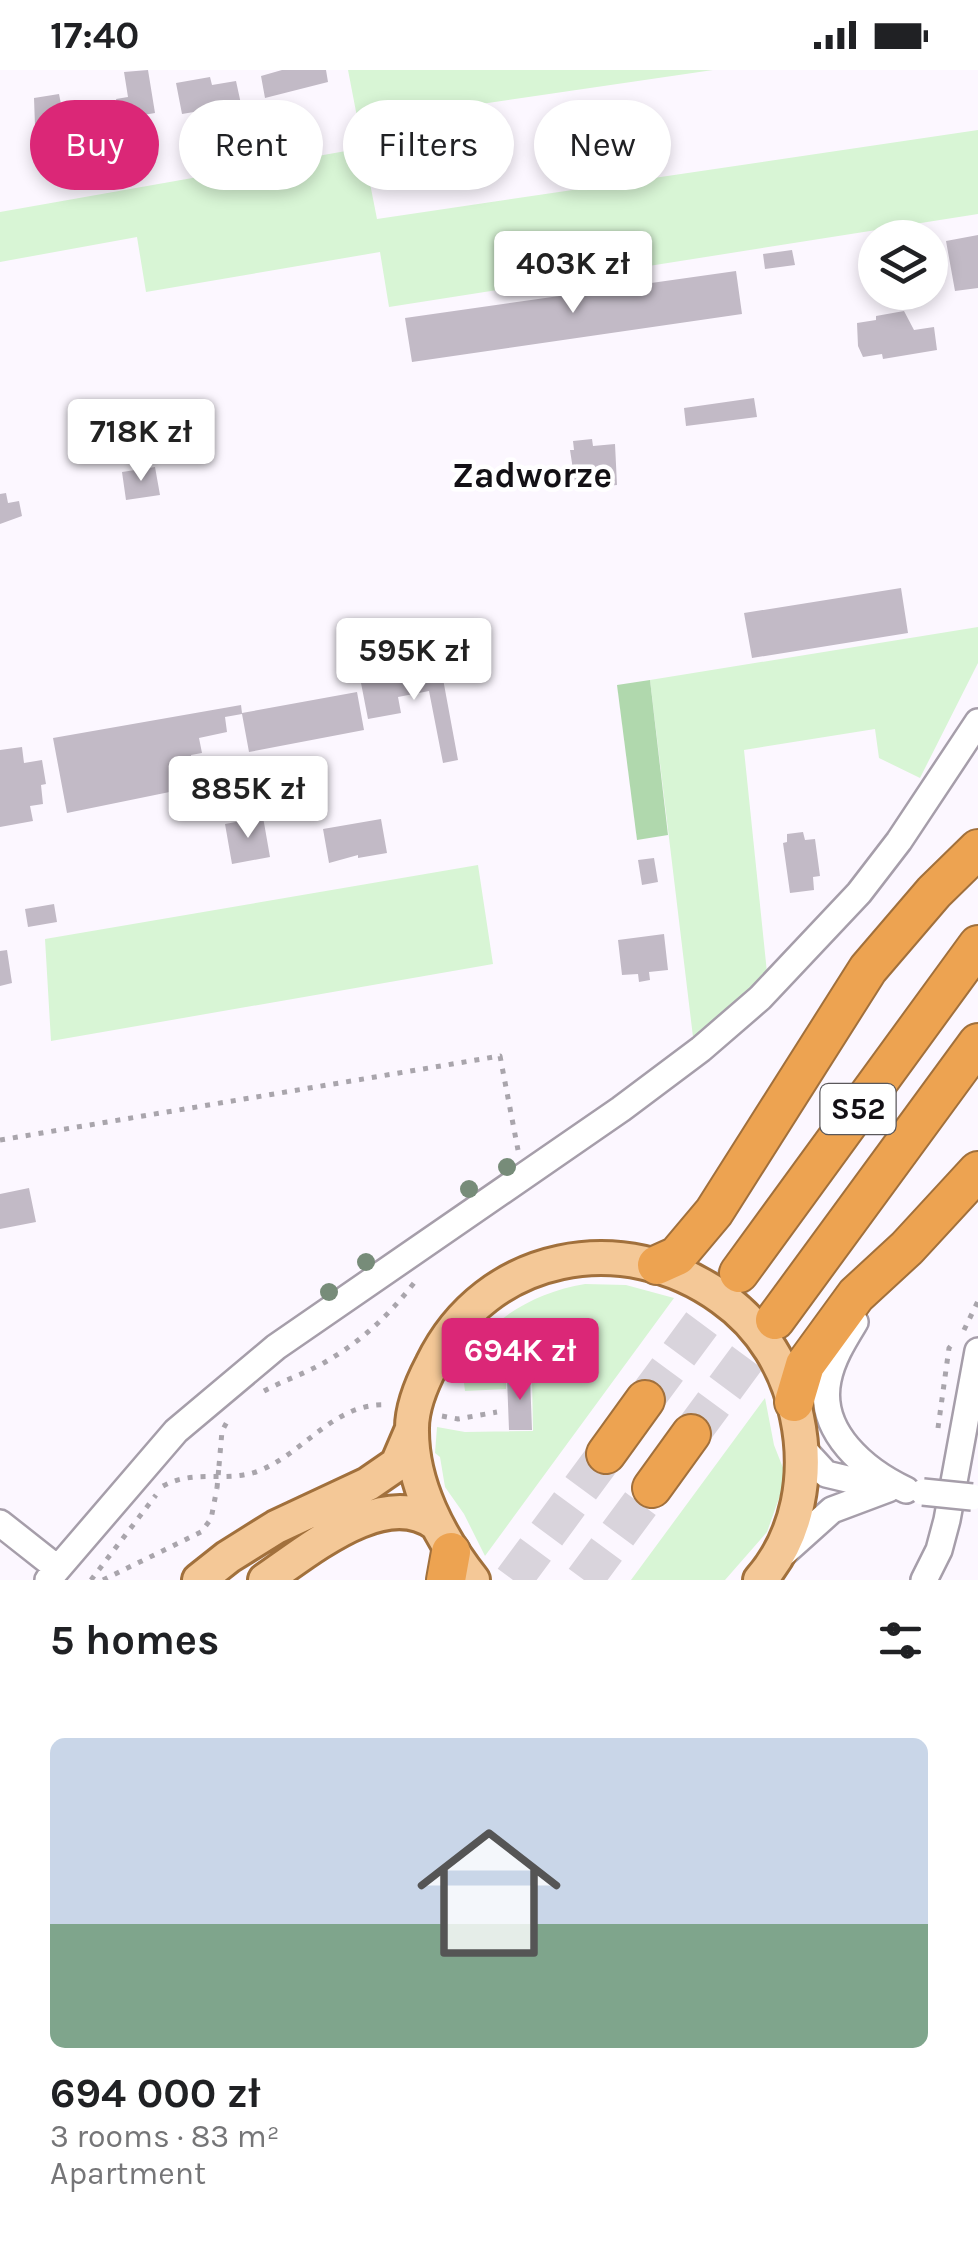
<!DOCTYPE html>
<meta charset="utf-8">
<style>
body{margin:0;font-family:Karla,sans-serif;background:#f6f6f6;color:#202124;height:100vh;display:flex;flex-direction:column;font-size:38px;white-space:nowrap}
*{box-sizing:border-box;margin:0}
p{font-size:32px;color:#757577}
.icon{flex:none;width:55px;height:55px;fill:none;stroke:currentColor;stroke-width:2;stroke-linecap:round;stroke-linejoin:round}
.map{position:relative;height:1510px;overflow:hidden}
.drawer{display:flex;flex-direction:column;background:#fff;flex:1}
.drawer>*{flex:none}
.hud{position:absolute;left:30px;top:30px;width:920px;height:90px;display:flex;gap:20px}
.buttons{position:absolute;left:858px;top:150px;display:grid;gap:20px}
.buttons a{display:grid;place-items:center;width:90px;height:90px;border-radius:50%;background:#fff;box-shadow:0 5px 15px #0003;font-size:50px}
.price{position:absolute;translate:-50% -85px;padding:0 22px;border-radius:10px;background:#fff;color:#222;font-size:32px;line-height:65px;filter:drop-shadow(0 2px 5px #0008)}
.price::after{content:'';position:absolute;left:50%;top:60px;width:30px;height:22px;margin-left:-15px;background:inherit;clip-path:polygon(0 0,100% 0,50% 100%)}
.price.active{background:#db2777;color:#fff}
ul{padding:0;list-style:none}
li{display:grid;align-content:center;gap:20px;height:530px;padding:0 50px}
li+li{border-top:2px solid #e0e0e0}
li span{display:grid;place-items:center;height:310px;border-radius:15px;color:#555}
li>.icon{margin-inline-start:auto}
span .icon{width:180px;height:180px;fill:#fffc;stroke-width:1}
li b{font-size:42px}
h2{display:flex;justify-content:space-between;align-items:center;height:120px;padding:0 50px;font-size:42px}
.tag{padding:0 35px;border-radius:45px;background:#fff;box-shadow:0 5px 15px #0003;font-size:35px;line-height:90px}
.tag.active{background:#db2777;color:#fff}
.status{display:flex;justify-content:space-between;align-items:center;height:70px;padding:0 50px;background:#fff;direction:ltr}
.status svg{height:28px;fill:currentColor}
.map>svg:first-child{display:block}
.green{fill:#d8f5d5}
.forest{fill:#b0d8ad}
.building{fill:#c2bac6}
.lines{fill:none;stroke-linecap:round;stroke-linejoin:round}
.highway-tunnel{stroke:#d9d4dc;stroke-width:38;stroke-dasharray:38 19;stroke-linecap:butt}
.minor-casing{stroke:#a69eaa;stroke-width:30}
.major-casing{stroke:#a1703c;stroke-width:38}
.highway-casing{stroke:#a1703c;stroke-width:42}
.path{stroke:#a9a5ac;stroke-width:5;stroke-dasharray:5 8;stroke-linecap:butt}
.minor{stroke:#fff;stroke-width:25}
.major{stroke:#f4c897;stroke-width:32}
.highway{stroke:#eda351;stroke-width:38}
.minor-bridge-casing{stroke:#a69eaa;stroke-width:30;stroke-linecap:butt}
.path-bridge{stroke:#a9a5ac;stroke-width:5;stroke-dasharray:5 8;stroke-linecap:butt}
.minor-bridge{stroke:#fff;stroke-width:25}
.tree{fill:#778c79}
.labels{text-anchor:middle;dominant-baseline:central;stroke-width:9;stroke-linejoin:round;paint-order:stroke}
.shield{fill:#fff;stroke:#5a585b;stroke-width:2.5}
.shield-label{font-size:30px;font-weight:bold;fill:#131015}
.neighbourhood-label{font-size:35px;font-weight:bold;fill:#131015;stroke:#fff}
</style>
<div class="status"><b>17:40</b><svg viewBox="0 0 49 12"><path d="M0 12V9h3v3zM5 12V6h3v6zM10 12V3h3v9zM15 12V0h3v12zM26 1h20v11H26zM47 4h2v5h-2z"/></svg></div>
<div class="map">
<svg width="978" height="1510" viewBox="0 0 978 1510">
<rect width="100%" height="100%" fill="#fcf7ff"/>
<path class="green" d="M348 0H713L358 52Z
M978 60V144L389 237 380 182 146 222 137 167 0 192V142L363 78 377 149Z
M978 557V593L920 708 879 688 875 659 744 680 769 922 693 967 650 610Z
M478 795 493 894 51 971 45 869Z
M585 1214 626 1215 674 1228 485 1486 464 1444 445 1417 440 1387 435 1383 437 1357 465 1362 533 1361 532 1307H506V1319L465 1321 463 1305 456 1300C485 1253 530 1223 585 1214Z
M765 1328 774 1375 785 1403 783 1417 767 1462 725 1510H631Z"/>
<path class="forest" d="M650 610 668 765 637 770 617 615Z"/>
<path class="building" d="M148 0 155 43 120 49 116 29 128 27 124 2Z
M282 0H326L328 12 265 28 261 6Z
M210 7 212 15 236 11 241 34 182 44 176 13Z
M59 24 63 44 79 41 82 58 41 66 39 55 35 56 34 28Z
M978 165V218L955 221 946 171Z
M792 180 795 195 765 199 763 184Z
M736 201 742 244 412 292 405 248Z
M904 241 914 260 934 257 937 280 883 289 882 284 863 287 858 276 857 253 876 250V246Z
M754 328 757 347 686 356 684 338Z
M592 369 593 376 615 374 617 415 576 419 570 380H574L573 371Z
M155 397 160 425 126 430 122 402Z
M6 423 8 433 19 431 22 446 0 454V424Z
M901 518 908 563 752 588 744 543Z
M441 598 458 690 443 693 429 621 398 627 401 643 368 649 361 613Z
M357 622 364 660 249 682 242 644 225 647 227 662 199 668 202 683 191 685 194 717 67 743 53 668 241 635 242 643Z
M22 677 24 693 42 690 46 714 41 715 43 734 30 736 33 751 0 757V680Z
M263 747 270 787 232 794 225 754Z
M381 749 387 783 358 788V785L329 793 323 759Z
M803 762 805 770 815 769 820 806 813 807 814 820 790 823 783 773 787 772V764Z
M654 788 658 812 642 815 638 790Z
M54 834 57 852 28 857 25 839Z
M664 864 668 900 649 902 650 910 639 912 638 904 622 905 618 870Z
M7 880 12 913 0 916V881Z
M29 1118 36 1152 0 1159V1124Z
M530 1306 532 1360H509L507 1308Z"/>
<g class="lines">
<path class="highway-tunnel" d="M645 1330 739 1203
M691 1364 775 1250
M513 1510 606 1384
M584 1510 652 1418"/>
<g class="minor-casing">
<path id="minor" d="M855 1252C844 1270 832 1289 828 1310 817 1362 866 1401 906 1420
M803 1379 826 1404 885 1418
M0 1453 57 1498
M784 1483 832 1440 888 1419
M48 1510 176 1361 276 1277 621 1039 701 979 760 928 859 823 899 771 978 652
M924 1510 939 1480 947 1450 978 1281"/>
</g>
<g class="major-casing">
<path id="major" d="M199 1510 228 1487 276 1457 368 1414 397 1394 412 1359
M265 1510C308 1481 385 1415 436 1454
M473 1510C440 1468 411 1414 412 1358 412 1336 422 1313 432 1294 486 1182 624 1157 722 1228 762 1256 788 1300 797 1347 809 1404 799 1465 760 1510"/>
</g>
<g class="highway-casing">
<path id="highway" d="M657 1195 677 1186 714 1142 868 899 934 822 978 779
M739 1203 978 875
M775 1250 978 973
M794 1332 805 1295 856 1225 907 1178 978 1101
M606 1384 645 1330
M652 1418 691 1364
M446 1510 451 1482"/>
</g>
<path class="path" d="M0 1070 500 986 518 1080
M964 1260 978 1231
M264 1321C284 1310 307 1303 327 1291 363 1270 389 1245 414 1213
M442 1346 458 1349 497 1342
M938 1358 949 1278 954 1272
M219 1396 222 1361 228 1350
M163 1416C196 1398 228 1414 261 1400 306 1381 336 1331 389 1335
M91 1510 156 1425
M103 1510 201 1462 211 1449 217 1418"/>
<use href="#minor" class="minor"/>
<use href="#major" class="major"/>
<use href="#highway" class="highway"/>
<g class="minor-bridge-casing">
<path id="minor-bridge" d="M923 1422 972 1427"/>
</g>
<path class="path-bridge" d="M217 1418 219 1396"/>
<use href="#minor-bridge" class="minor-bridge"/>
</g>
<g class="tree">
<circle cx="507" cy="1097" r="9"/>
<circle cx="469" cy="1119" r="9"/>
<circle cx="366" cy="1192" r="9"/>
<circle cx="329" cy="1222" r="9"/>
</g>
<g class="labels">
<rect class="shield" x="820.5" y="1014" width="75" height="50" rx="8"/>
<g class="shield-label">
<text x="858" y="1039">S52</text>
</g>
<g class="neighbourhood-label">
<text x="532" y="405">Zadworze</text>
</g>
</g>
</svg>
<div class="buttons">
<a><svg class="icon" aria-label="layers" viewBox="0 0 24 24"><path d="M12 4l9 5-9 5-9-5zM3 14l9 5 9-5"/></svg></a>
</div>
<b class="price" style="left:573px;top:246px">403K zł</b>
<b class="price" style="left:141px;top:414px">718K zł</b>
<b class="price" style="left:414px;top:633px">595K zł</b>
<b class="price" style="left:248px;top:771px">885K zł</b>
<b class="price active" style="left:520px;top:1333px">694K zł</b>
<div class="hud">
<a class="tag active">Buy</a>
<a class="tag">Rent</a>
<a class="tag">Filters</a>
<a class="tag">New</a>
</div>
</div>
<section class="drawer">
<h2>5 homes<svg class="icon" aria-label="filters" viewBox="0 0 24 24"><path d="M4 7h16M4 17h16"/><circle cx="9" cy="7" r="2"/><circle cx="15" cy="17" r="2"/></svg></h2>
<ul>
<li><span style="background:linear-gradient(#c9d6e8 60%,#7fa58c 0)"><svg class="icon" aria-label="home" viewBox="0 0 24 24"><path d="M3 11l9-7 9 7M6 9v11h12V9"/></svg></span><div><b>694 000 zł</b><p>3 rooms · 83 m²</p><p>Apartment</p></div></li>
</ul>
</section>
